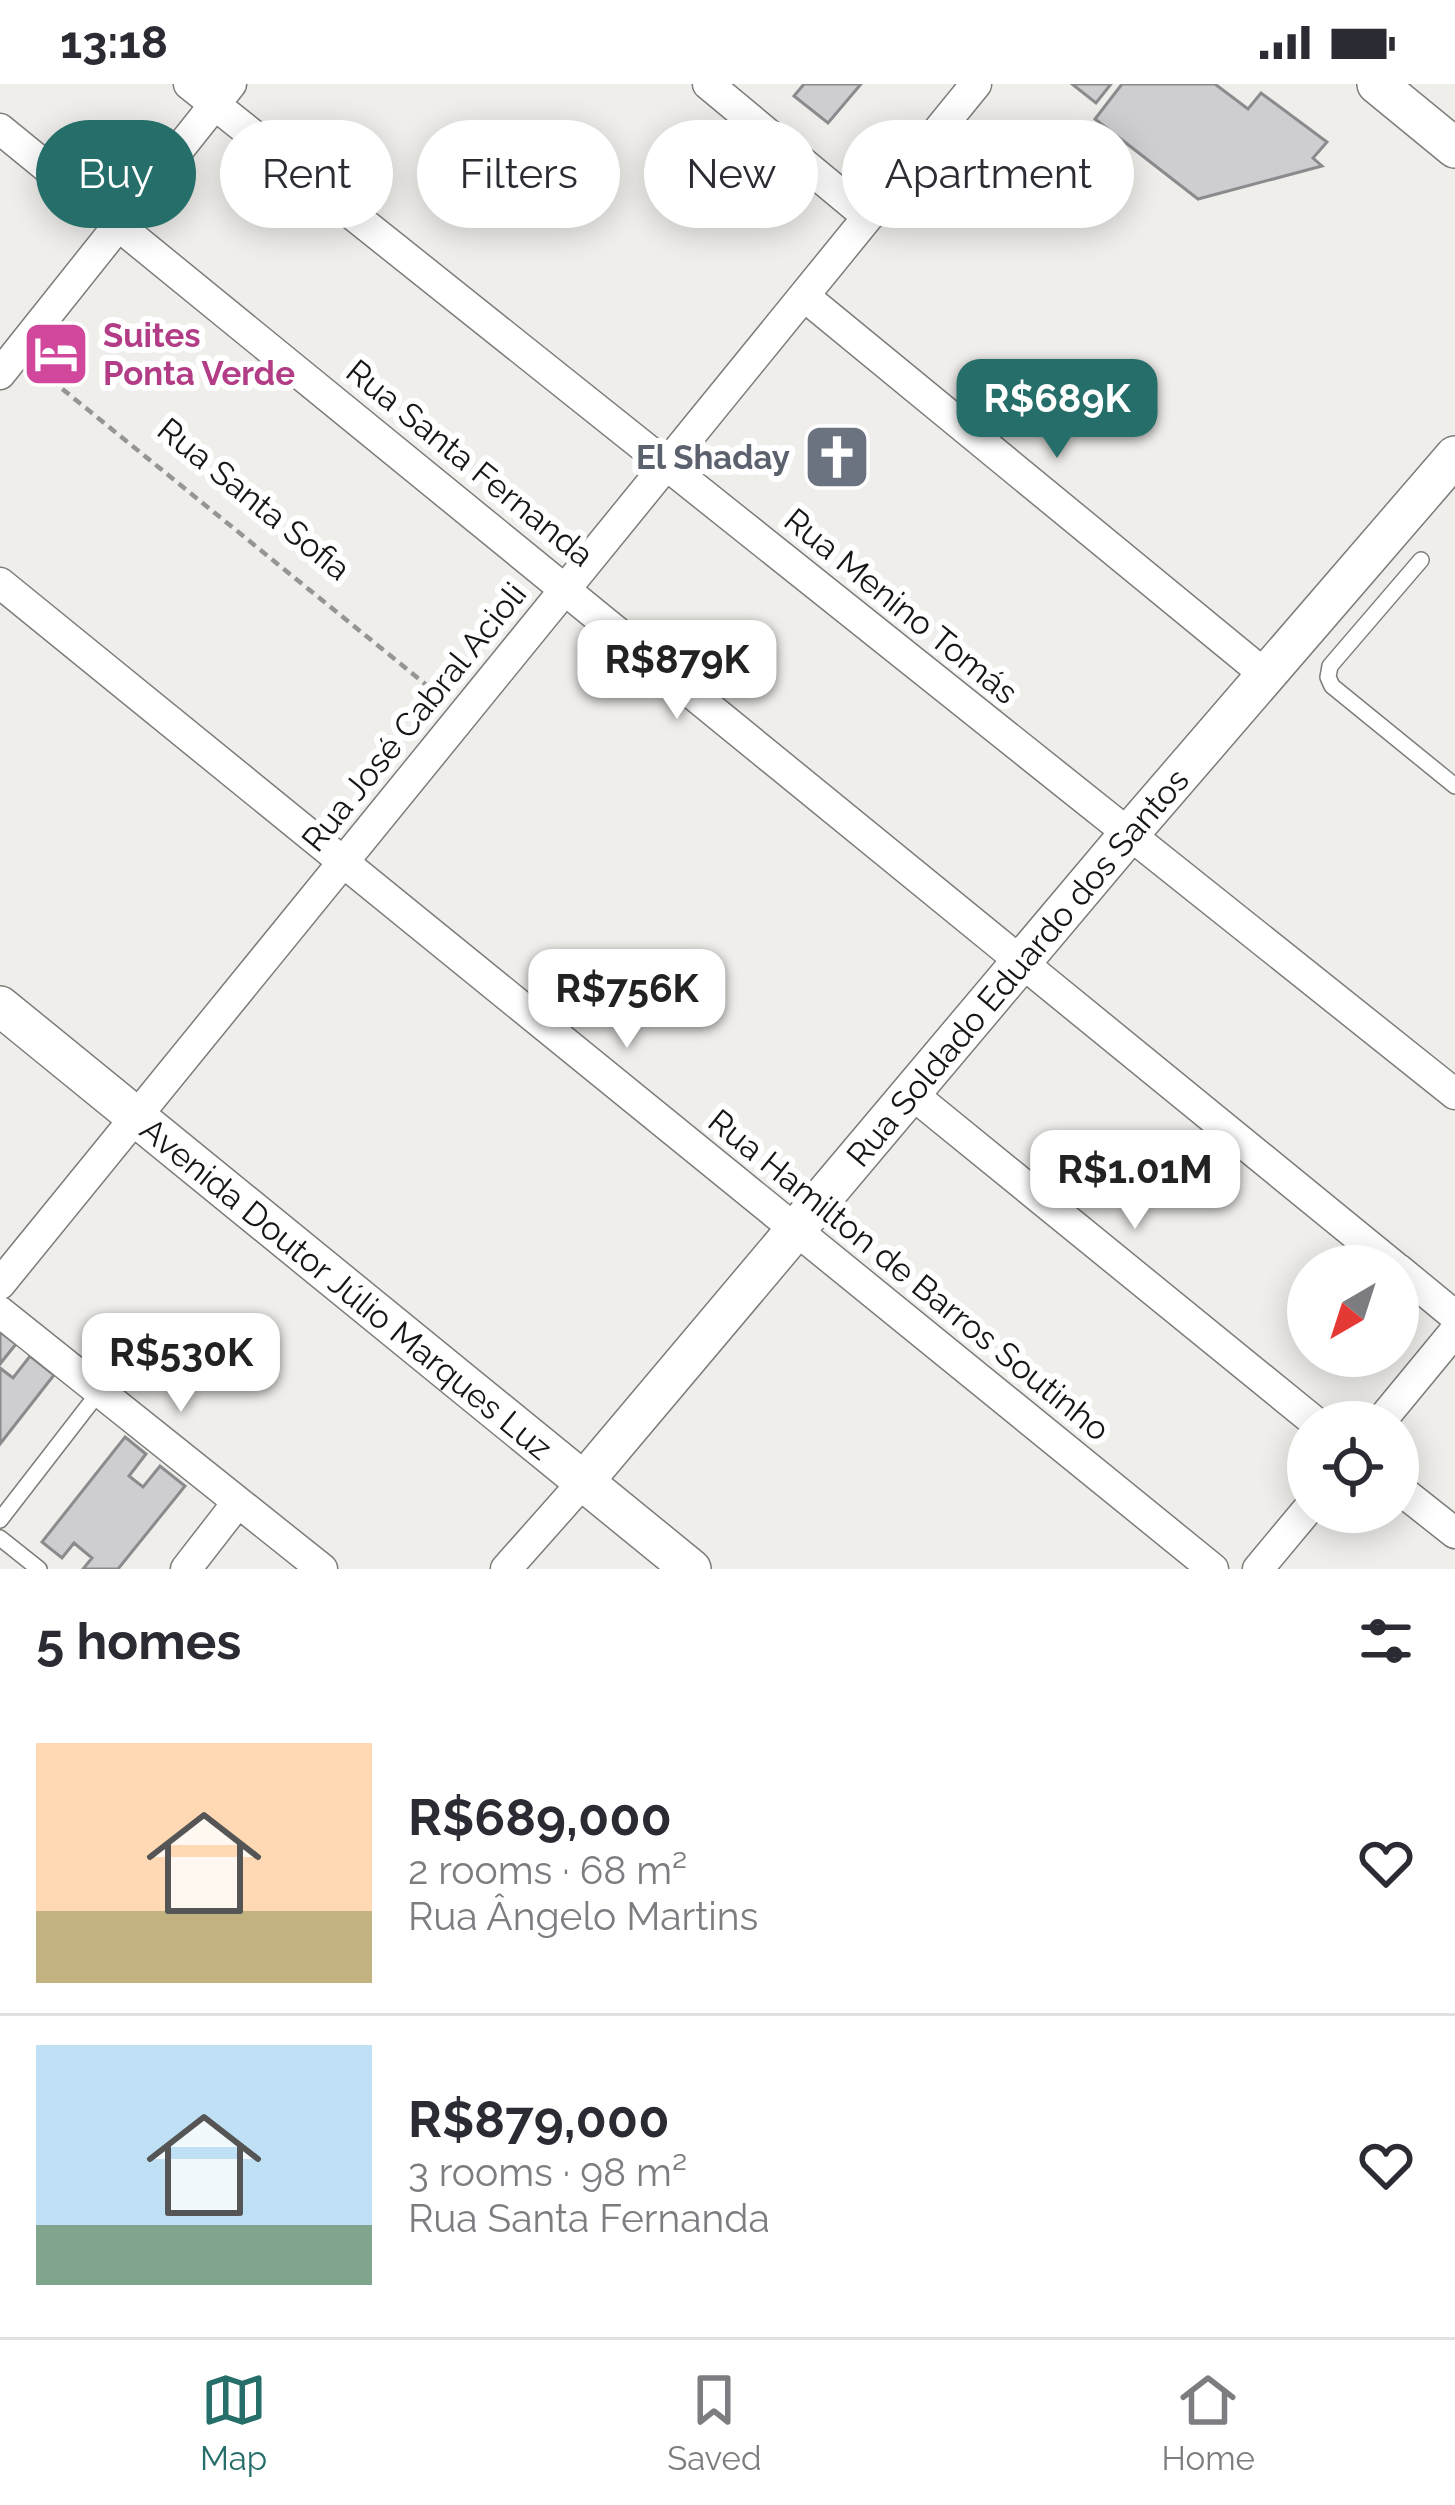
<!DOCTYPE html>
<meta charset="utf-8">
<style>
body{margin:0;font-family:Raleway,sans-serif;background:#f2f2f3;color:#2b2b33;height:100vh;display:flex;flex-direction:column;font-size:45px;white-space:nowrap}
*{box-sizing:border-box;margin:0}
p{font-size:39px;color:#7c7c81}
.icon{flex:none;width:66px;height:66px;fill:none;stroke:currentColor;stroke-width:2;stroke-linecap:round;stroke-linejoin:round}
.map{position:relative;height:1485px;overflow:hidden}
.panel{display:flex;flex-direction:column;background:#fff;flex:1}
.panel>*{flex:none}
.top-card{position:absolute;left:36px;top:36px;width:1383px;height:108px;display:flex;gap:24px}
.needle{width:78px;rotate:219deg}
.buttons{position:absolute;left:1287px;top:1161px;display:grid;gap:24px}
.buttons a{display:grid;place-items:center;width:132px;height:132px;border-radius:50%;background:#fff;box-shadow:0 6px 30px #0003;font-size:60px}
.price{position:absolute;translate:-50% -102px;padding:0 27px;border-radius:24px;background:#fff;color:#222;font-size:39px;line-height:78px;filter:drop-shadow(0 3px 6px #0008)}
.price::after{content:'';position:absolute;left:50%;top:72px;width:36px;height:27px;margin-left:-18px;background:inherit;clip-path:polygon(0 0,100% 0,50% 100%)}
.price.selected{background:#256e69;color:#fff}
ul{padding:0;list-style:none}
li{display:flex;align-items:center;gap:36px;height:300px;padding:0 36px}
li+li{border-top:3px solid #e1e1e2}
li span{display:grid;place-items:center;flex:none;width:336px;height:240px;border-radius:0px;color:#555}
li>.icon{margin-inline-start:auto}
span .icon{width:144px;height:144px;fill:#fffc;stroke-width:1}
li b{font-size:51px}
h2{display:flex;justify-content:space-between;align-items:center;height:144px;padding:0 36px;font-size:51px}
.tag{padding:0 42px;border-radius:54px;background:#fff;box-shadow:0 6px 30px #0003;font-size:42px;line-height:108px}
.tag.selected{background:#256e69;color:#fff}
.status{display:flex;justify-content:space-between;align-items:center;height:84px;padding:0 60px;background:#fff;direction:ltr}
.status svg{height:33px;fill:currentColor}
.dock{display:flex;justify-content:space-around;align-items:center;height:168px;border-top:3px solid #e1e1e2;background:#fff;font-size:33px;color:#7c7c81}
.dock a{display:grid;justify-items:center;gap:6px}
.dock .selected{color:#256e69}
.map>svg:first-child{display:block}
.building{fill:#ceced1;stroke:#8b8b8e;stroke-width:3}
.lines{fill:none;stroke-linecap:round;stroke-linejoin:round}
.service-casing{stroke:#7d7c79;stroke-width:18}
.minor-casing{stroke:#7d7c79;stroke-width:33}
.tertiary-casing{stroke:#7d7c79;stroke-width:42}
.path{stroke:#959593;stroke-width:4.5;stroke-dasharray:9 6;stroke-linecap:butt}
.service{stroke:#fff;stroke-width:15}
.minor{stroke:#fff;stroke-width:30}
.tertiary{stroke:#fff;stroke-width:39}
.labels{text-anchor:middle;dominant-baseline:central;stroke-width:12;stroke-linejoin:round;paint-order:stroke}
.hotel-label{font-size:33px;font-weight:bold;fill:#b23c85;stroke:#fff;text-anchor:start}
.worship-label{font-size:33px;font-weight:bold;fill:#5b616d;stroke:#fff;text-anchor:end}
.street-label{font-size:33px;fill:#161615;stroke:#fff}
</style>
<div class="status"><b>13:18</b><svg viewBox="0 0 49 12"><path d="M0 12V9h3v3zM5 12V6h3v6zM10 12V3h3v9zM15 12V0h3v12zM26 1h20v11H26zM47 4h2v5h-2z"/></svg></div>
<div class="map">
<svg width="1455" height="1485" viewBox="0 0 1455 1485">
<rect width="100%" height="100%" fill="#efeeeb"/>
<path class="building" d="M804 0H861L828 39 794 12Z
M1072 0H1111L1096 19Z
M1122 0H1215L1248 25 1261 9 1327 58 1313 74 1322 82 1198 115 1095 35Z
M0 1248 16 1260 0 1280Z
M30 1272 54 1291 0 1360V1284L13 1294Z
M125 1353 146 1370 129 1392 143 1403 160 1382 185 1402 118 1485H83L92 1474 74 1459 62 1474 42 1458Z"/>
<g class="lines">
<g class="service-casing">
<path id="service" d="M1421 476 1330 582 1328 593 1332 602 1455 702
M0 1436 99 1308
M0 1454 39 1485"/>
</g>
<g class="minor-casing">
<path id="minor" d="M189 0 1455 1010
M708 0 868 133
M0 45 1394 1182
M804 212 1268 593
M0 290 231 0
M0 499 1213 1485
M912 1010 1315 1338
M1398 1185 1455 1232
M0 1200 976 0
M0 1228 322 1485
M1380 1338 1455 1247
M1398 1404 1455 1449
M186 1485 238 1418
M506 1485 584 1397
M1258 1485 1308 1425"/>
</g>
<g class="tertiary-casing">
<g id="tertiary">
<path d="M1377 0 1455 64"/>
<path id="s1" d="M0 922 691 1485"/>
<path id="s2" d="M584 1397 1129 750 1455 372"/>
</g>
</g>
<path class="path" d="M39 286 440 612"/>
<use href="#service" class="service"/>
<use href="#minor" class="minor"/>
<use href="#tertiary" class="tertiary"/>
</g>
<defs>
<g id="hotel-square" transform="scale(3.45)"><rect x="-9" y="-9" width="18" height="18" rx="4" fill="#d1479c" stroke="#fff"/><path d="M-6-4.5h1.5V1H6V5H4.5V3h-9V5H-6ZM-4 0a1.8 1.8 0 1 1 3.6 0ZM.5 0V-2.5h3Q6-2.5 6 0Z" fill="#fff"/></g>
<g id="church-square" transform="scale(3.45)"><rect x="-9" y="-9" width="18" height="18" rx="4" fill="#6b7280" stroke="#fff"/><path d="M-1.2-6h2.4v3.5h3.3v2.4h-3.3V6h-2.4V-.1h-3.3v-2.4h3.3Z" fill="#fff"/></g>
</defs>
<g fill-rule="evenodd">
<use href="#hotel-square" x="56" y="270"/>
<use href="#church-square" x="837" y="373"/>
</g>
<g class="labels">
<g class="hotel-label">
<text x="103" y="251">Suites<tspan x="103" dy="38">Ponta Verde</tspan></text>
</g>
<g class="worship-label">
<text x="790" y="373">El Shaday</text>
</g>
<g class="street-label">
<text transform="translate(470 379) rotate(39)">Rua Santa Fernanda</text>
<text transform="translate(254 415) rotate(39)">Rua Santa Sofia</text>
<text transform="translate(901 522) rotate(39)">Rua Menino Tomás</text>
<text transform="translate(414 633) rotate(-51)">Rua José Cabral Acioli</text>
<text stroke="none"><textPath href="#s2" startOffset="672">Rua Soldado Eduardo dos Santos</textPath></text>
<text transform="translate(909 1191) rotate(39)">Rua Hamilton de Barros Soutinho</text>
<text stroke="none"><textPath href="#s1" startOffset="447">Avenida Doutor Júlio Marques Luz</textPath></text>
</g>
</g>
</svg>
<div class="buttons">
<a><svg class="needle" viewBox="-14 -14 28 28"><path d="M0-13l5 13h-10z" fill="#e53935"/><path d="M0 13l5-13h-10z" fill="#7c7c81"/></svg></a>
<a><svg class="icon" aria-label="locate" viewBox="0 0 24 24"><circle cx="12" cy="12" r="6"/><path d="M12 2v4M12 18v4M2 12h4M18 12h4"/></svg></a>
</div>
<b class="price selected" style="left:1057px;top:377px">R$689K</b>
<b class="price" style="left:677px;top:638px">R$879K</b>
<b class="price" style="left:627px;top:967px">R$756K</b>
<b class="price" style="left:1135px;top:1148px">R$1.01M</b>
<b class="price" style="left:181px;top:1331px">R$530K</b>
<div class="top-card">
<a class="tag selected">Buy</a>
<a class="tag">Rent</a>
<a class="tag">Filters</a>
<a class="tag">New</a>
<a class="tag">Apartment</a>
</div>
</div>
<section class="panel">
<h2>5 homes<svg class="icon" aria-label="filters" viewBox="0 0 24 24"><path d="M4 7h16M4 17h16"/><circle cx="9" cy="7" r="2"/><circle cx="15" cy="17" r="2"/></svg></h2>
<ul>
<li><span style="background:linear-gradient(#ffd9b3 70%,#c2b280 0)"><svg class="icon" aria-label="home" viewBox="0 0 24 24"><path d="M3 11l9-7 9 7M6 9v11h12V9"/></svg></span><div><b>R$689,000</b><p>2 rooms · 68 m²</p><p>Rua Ângelo Martins</p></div><svg class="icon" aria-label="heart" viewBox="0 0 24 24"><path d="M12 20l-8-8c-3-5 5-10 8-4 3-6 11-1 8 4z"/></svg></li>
<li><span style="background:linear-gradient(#bfe0f5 75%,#7fa58c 0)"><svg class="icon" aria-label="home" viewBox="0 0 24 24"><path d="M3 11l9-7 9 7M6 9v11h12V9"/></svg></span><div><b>R$879,000</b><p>3 rooms · 98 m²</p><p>Rua Santa Fernanda</p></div><svg class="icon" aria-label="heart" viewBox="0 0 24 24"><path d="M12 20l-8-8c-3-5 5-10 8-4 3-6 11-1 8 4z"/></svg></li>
</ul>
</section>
<nav class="dock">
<a class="selected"><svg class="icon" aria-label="map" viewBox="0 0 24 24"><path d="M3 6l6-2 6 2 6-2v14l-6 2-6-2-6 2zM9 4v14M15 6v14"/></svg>Map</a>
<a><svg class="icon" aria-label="saved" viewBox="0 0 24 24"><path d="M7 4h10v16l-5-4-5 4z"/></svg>Saved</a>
<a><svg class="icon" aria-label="home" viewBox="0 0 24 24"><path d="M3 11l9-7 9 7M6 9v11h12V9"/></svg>Home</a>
</nav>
